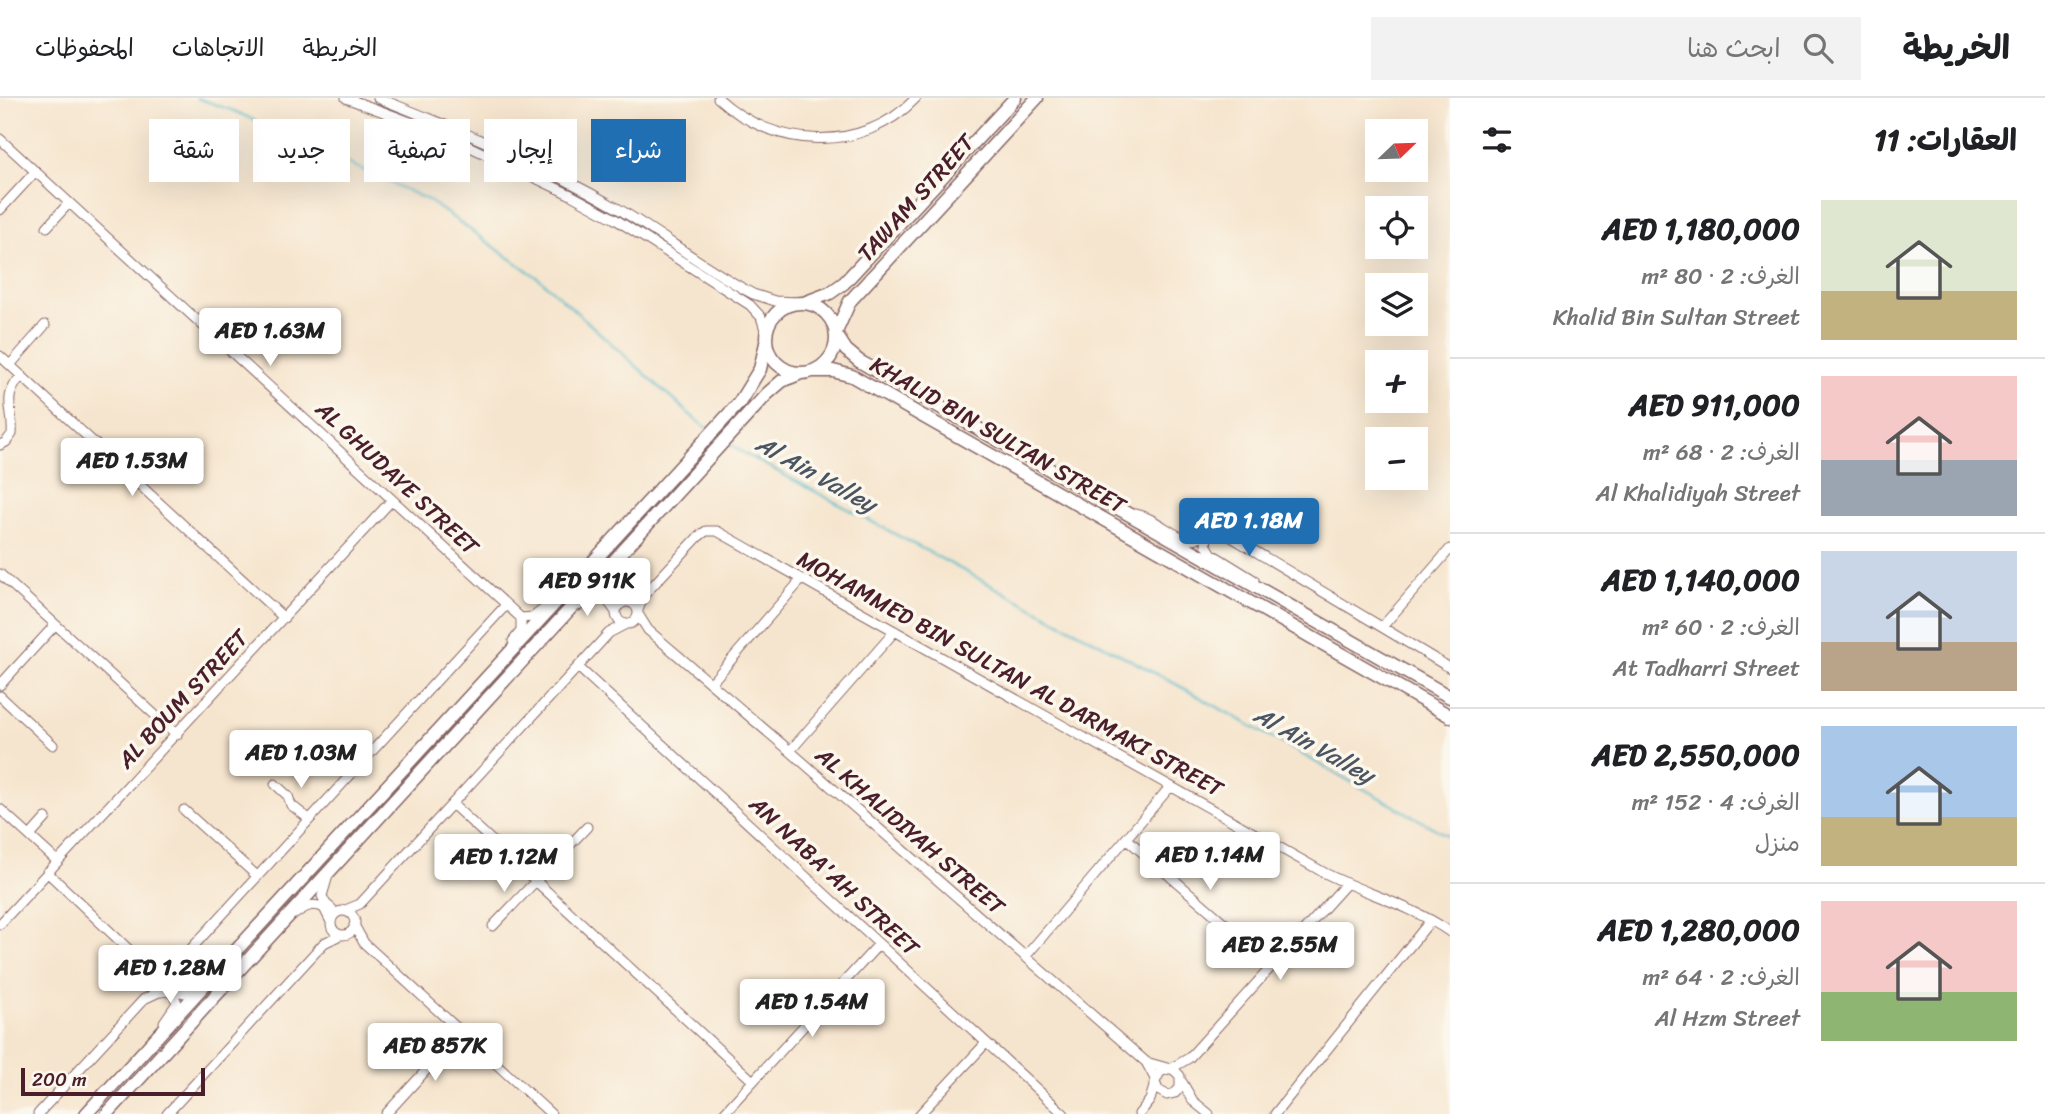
<!DOCTYPE html>
<html lang="ar">
<meta charset="utf-8">
<style>
body{margin:0;font-family:Sriracha,"Playpen Sans Arabic",sans-serif;background:#f2f2f2;color:#202124;direction:rtl;height:100vh;display:flex;flex-direction:column;font-size:26px;white-space:nowrap}
*{box-sizing:border-box;margin:0}
p{font-size:23px;color:#757577}
.icon{flex:none;width:38px;height:38px;fill:none;stroke:currentColor;stroke-width:2;stroke-linecap:round;stroke-linejoin:round}
.map{position:relative;flex:1;overflow:hidden;direction:ltr}
.panel{display:flex;flex-direction:column;background:#fff;width:595px}
.panel>*{flex:none}
.banner{position:absolute;left:21px;top:21px;width:665px;height:63px;direction:rtl;display:flex;gap:14px}
.needle{width:46px;rotate:67deg}
.buttons{position:absolute;left:1365px;top:21px;display:grid;gap:14px}
.buttons a{display:grid;place-items:center;width:63px;height:63px;border-radius:0px;background:#fff;box-shadow:0 7px 28px #0002;font-size:35px}
.scale{position:absolute;left:21px;bottom:18px;width:184px;box-sizing:border-box;padding-left:7px;border:4px solid #4a1f2b;border-top:0;font-size:19px;line-height:24px;white-space:nowrap;color:#4a1f2b;-webkit-text-stroke:5px #fbf7ec;paint-order:stroke}
.price{position:absolute;translate:-50% -60px;padding:0 16px;border-radius:7px;background:#fff;color:#222;font-size:23px;line-height:46px;filter:drop-shadow(0 2px 4px #0008)}
.price::after{content:'';position:absolute;left:50%;top:42px;width:21px;height:16px;margin-left:-10px;background:inherit;clip-path:polygon(0 0,100% 0,50% 100%)}
.price.current{background:#1f6fb2;color:#fff}
ul{padding:0;list-style:none}
li{display:flex;align-items:center;gap:21px;height:175px;padding:0 28px}
li+li{border-top:2px solid #e0e0e0}
li span{display:grid;place-items:center;flex:none;width:196px;height:140px;border-radius:0px;color:#555}
li>.icon{margin-inline-start:auto}
span .icon{width:84px;height:84px;fill:#fffc;stroke-width:1}
li b{font-size:30px}
h2{display:flex;justify-content:space-between;align-items:center;height:84px;padding:0 28px;font-size:30px}
.pill{padding:0 24px;border-radius:0px;background:#fff;box-shadow:0 7px 28px #0002;font-size:24px;line-height:63px}
.pill.current{background:#1f6fb2;color:#fff}
header{display:flex;align-items:center;gap:42px;box-sizing:border-box;height:98px;padding:0 35px;background:#fff;border-bottom:2px solid #e0e0e0}
header strong{font-size:33px}
nav{display:flex;gap:38px;margin-inline-start:auto;font-size:24px}
.search{width:490px;height:63px;background:#f2f2f2;display:flex;align-items:center;gap:18px;box-sizing:border-box;padding:0 24px;border-radius:0px;color:#757577;font-size:26px}
main{display:flex;flex:1;min-height:0}
.map>svg:first-child{display:block}
.lines{fill:none;stroke-linecap:round;stroke-linejoin:round}
.stream{stroke:#4db8c9;stroke-width:2}
.minor-casing{stroke:#866464;stroke-width:11}
.major-casing{stroke:#866464;stroke-width:15}
.minor{stroke:#fff;stroke-width:9}
.major{stroke:#fff;stroke-width:12}
.labels{text-anchor:middle;dominant-baseline:central;stroke-width:7;stroke-linejoin:round;paint-order:stroke}
.street-label{font-size:23px;fill:#4a1f2b;stroke:#fbf7ec}
.water-label{font-size:24px;font-style:italic;fill:#4b5562;stroke:#fbf7ec}
</style>
<header>
<strong>الخريطة</strong>
<div class="search"><svg class="icon" aria-label="search" viewBox="0 0 24 24"><circle cx="10" cy="10" r="6"/><path d="M15 15l6 6"/></svg>ابحث هنا</div>
<nav><a>الخريطة</a><a>الاتجاهات</a><a>المحفوظات</a></nav>
</header>
<main>
<section class="panel">
<h2>العقارات: 11<svg class="icon" aria-label="filters" viewBox="0 0 24 24"><path d="M4 7h16M4 17h16"/><circle cx="9" cy="7" r="2"/><circle cx="15" cy="17" r="2"/></svg></h2>
<ul>
<li><span style="background:linear-gradient(#dfe7d0 65%,#c2b280 0)"><svg class="icon" aria-label="home" viewBox="0 0 24 24"><path d="M3 11l9-7 9 7M6 9v11h12V9"/></svg></span><div><b>AED 1,180,000</b><p>الغرف: 2 · 80 m²</p><p>Khalid Bin Sultan Street</p></div></li>
<li><span style="background:linear-gradient(#f6c9c9 60%,#9aa5b1 0)"><svg class="icon" aria-label="home" viewBox="0 0 24 24"><path d="M3 11l9-7 9 7M6 9v11h12V9"/></svg></span><div><b>AED 911,000</b><p>الغرف: 2 · 68 m²</p><p>Al Khalidiyah Street</p></div></li>
<li><span style="background:linear-gradient(#c9d6e8 65%,#b9a48a 0)"><svg class="icon" aria-label="home" viewBox="0 0 24 24"><path d="M3 11l9-7 9 7M6 9v11h12V9"/></svg></span><div><b>AED 1,140,000</b><p>الغرف: 2 · 60 m²</p><p>At Tadharri Street</p></div></li>
<li><span style="background:linear-gradient(#a9c7e8 65%,#c2b280 0)"><svg class="icon" aria-label="home" viewBox="0 0 24 24"><path d="M3 11l9-7 9 7M6 9v11h12V9"/></svg></span><div><b>AED 2,550,000</b><p>الغرف: 4 · 152 m²</p><p>منزل</p></div></li>
<li><span style="background:linear-gradient(#f6c9c9 65%,#8fb573 0)"><svg class="icon" aria-label="home" viewBox="0 0 24 24"><path d="M3 11l9-7 9 7M6 9v11h12V9"/></svg></span><div><b>AED 1,280,000</b><p>الغرف: 2 · 64 m²</p><p>Al Hzm Street</p></div></li>
</ul>
</section>
<div class="map">
<svg width="1450" height="1016" viewBox="0 0 1450 1016">
<rect width="100%" height="100%" fill="#fbf7ec"/>
<filter id="ink" filterUnits="userSpaceOnUse"><feTurbulence type="fractalNoise" baseFrequency=".0143" numOctaves="2"/><feDisplacementMap in="SourceGraphic" scale="14" xChannelSelector="R" yChannelSelector="G"/><feConvolveMatrix kernelMatrix="1 2 1 2 8 2 1 2 1" color-interpolation-filters="sRGB"/></filter>
<filter id="wash" filterUnits="userSpaceOnUse"><feTurbulence type="fractalNoise" baseFrequency=".00686" numOctaves="4" result="noise"/><feDisplacementMap in="SourceGraphic" scale="28" xChannelSelector="R" yChannelSelector="G"/><feGaussianBlur stdDeviation="1.57" result="paint"/><feColorMatrix in="noise" values="0 0 0 0 0 0 0 0 0 0 0 0 0 0 0 0 0 1.4 0 .05"/><feComposite in="paint" operator="in"/></filter>
<g filter="url(#wash)">
<rect width="100%" height="100%" fill="#f6e5ce"/>
<g class="lines">
<path class="stream" d="M197 0 234 13 428 102 541 182 696 322 707 330
M729 345 745 356 1185 591 1450 739"/>
</g>
</g>
<g filter="url(#ink)">
<g class="lines">
<g class="minor-casing">
<path id="minor" d="M346 0 445 37 569 96 615 121 750 207 761 219 766 235
M378 0C460 32 541 66 617 110 663 137 706 171 753 196L775 203 797 204
M718 0C773 51 862 57 916 0
M0 41 521 520V533L513 543
M0 112 35 74
M47 129 69 105
M0 258 284 520
M10 267 45 227
M0 347 6 344 12 336C14 310 1 302 21 278
M1135 416C1168 422 1185 461 1213 428L1450 570
M1208 434 1206 446 1212 456 1254 482
M615 466C606 482 605 497 625 503
M0 476 177 637
M616 515a11 11 0 1 1 22 0a11 11 0 1 1-22 0Z
M578 508 597 499 607 502 616 514
M638 512 644 497 698 439 706 433H717L1323 774C1365 796 1411 807 1450 834
M638 516 648 532 790 653 1146 964 1155 981
M521 520 533 519 550 506
M1382 529 1450 451
M578 569 1064 1016
M711 585 802 481
M0 587 55 527
M0 598 53 647
M790 653 895 533
M275 686 288 698 291 707 309 721
M452 706 753 983
M0 711 57 763
M184 712 257 778
M30 738 46 720
M1127 741 1274 868
M47 774 142 864 150 880
M327 781 322 798 326 806 332 811
M343 813 360 806 609 535 626 526
M331 825a12 12 0 1 1 24 0a12 12 0 1 1-24 0Z
M295 816C305 809 312 804 324 810L331 824
M0 826 392 402
M354 827 364 845 551 1016
M493 828 587 729
M1025 859 1170 689
M149 882a12 12 0 1 1 24 0a12 12 0 1 1-24 0Z
M173 880 179 864 506 507
M173 888 176 893 184 895 203 881
M164 924 177 905 174 897 167 893
M1146 964 1174 972 1180 978V990L1175 995 1167 997 1158 992 1155 984 1160 974 1168 971
M1170 971 1189 960 1346 786
M1182 984 1193 1003 1209 1016
M38 1016 144 901 159 894
M167 1016 324 845 340 837
M386 1016 461 934
M723 1016 879 846
M920 1016 986 945
M1139 1016 1150 1002 1155 985
M1275 1016 1431 822"/>
</g>
<g class="major-casing">
<path id="major" d="M806 204 830 195 844 185 1015 0
M766 240a35 35 0 1 1 70 0a35 35 0 1 1-70 0Z
M836 234 850 203 1037 0
M837 238 846 252 859 263 1450 599
M813 273H833L852 278 1450 618
M86 1016 739 305 760 271 766 245
M107 1016 767 296 782 283 801 275"/>
</g>
<use href="#minor" class="minor"/>
<use href="#major" class="major"/>
</g>
</g>
<g class="labels">
<g class="street-label">
<text transform="translate(916 100) rotate(-48)">TAWAM STREET</text>
<text transform="translate(998 337) rotate(30)">KHALID BIN SULTAN STREET</text>
<text transform="translate(397 380) rotate(43)">AL GHUDAYE STREET</text>
<text transform="translate(1010 576) rotate(29)">MOHAMMED BIN SULTAN AL DARMAKI STREET</text>
<text transform="translate(183 601) rotate(-47)">AL BOUM STREET</text>
<text transform="translate(910 733) rotate(41)">AL KHALIDIYAH STREET</text>
<text transform="translate(834 778) rotate(43)">AN NABA'AH STREET</text>
</g>
<g class="water-label">
<text transform="translate(816 376) rotate(29)">Al Ain Valley</text>
<text transform="translate(1314 647) rotate(29)">Al Ain Valley</text>
</g>
</g>
</svg>
<div class="buttons">
<a><svg class="needle" viewBox="-14 -14 28 28"><path d="M0-13l5 13h-10z" fill="#e53935"/><path d="M0 13l5-13h-10z" fill="#757577"/></svg></a>
<a><svg class="icon" aria-label="locate" viewBox="0 0 24 24"><circle cx="12" cy="12" r="6"/><path d="M12 2v4M12 18v4M2 12h4M18 12h4"/></svg></a>
<a><svg class="icon" aria-label="layers" viewBox="0 0 24 24"><path d="M12 4l9 5-9 5-9-5zM3 14l9 5 9-5"/></svg></a>
<a>+</a>
<a>−</a>
</div>
<div class="scale">200 m</div>
<b class="price" style="left:270px;top:270px">AED 1.63M</b>
<b class="price" style="left:132px;top:400px">AED 1.53M</b>
<b class="price current" style="left:1249px;top:460px">AED 1.18M</b>
<b class="price" style="left:587px;top:520px">AED 911K</b>
<b class="price" style="left:301px;top:692px">AED 1.03M</b>
<b class="price" style="left:1210px;top:794px">AED 1.14M</b>
<b class="price" style="left:504px;top:796px">AED 1.12M</b>
<b class="price" style="left:1280px;top:884px">AED 2.55M</b>
<b class="price" style="left:170px;top:907px">AED 1.28M</b>
<b class="price" style="left:812px;top:941px">AED 1.54M</b>
<b class="price" style="left:435px;top:985px">AED 857K</b>
<div class="banner">
<a class="pill current">شراء</a>
<a class="pill">إيجار</a>
<a class="pill">تصفية</a>
<a class="pill">جديد</a>
<a class="pill">شقة</a>
</div>
</div>
</main>
